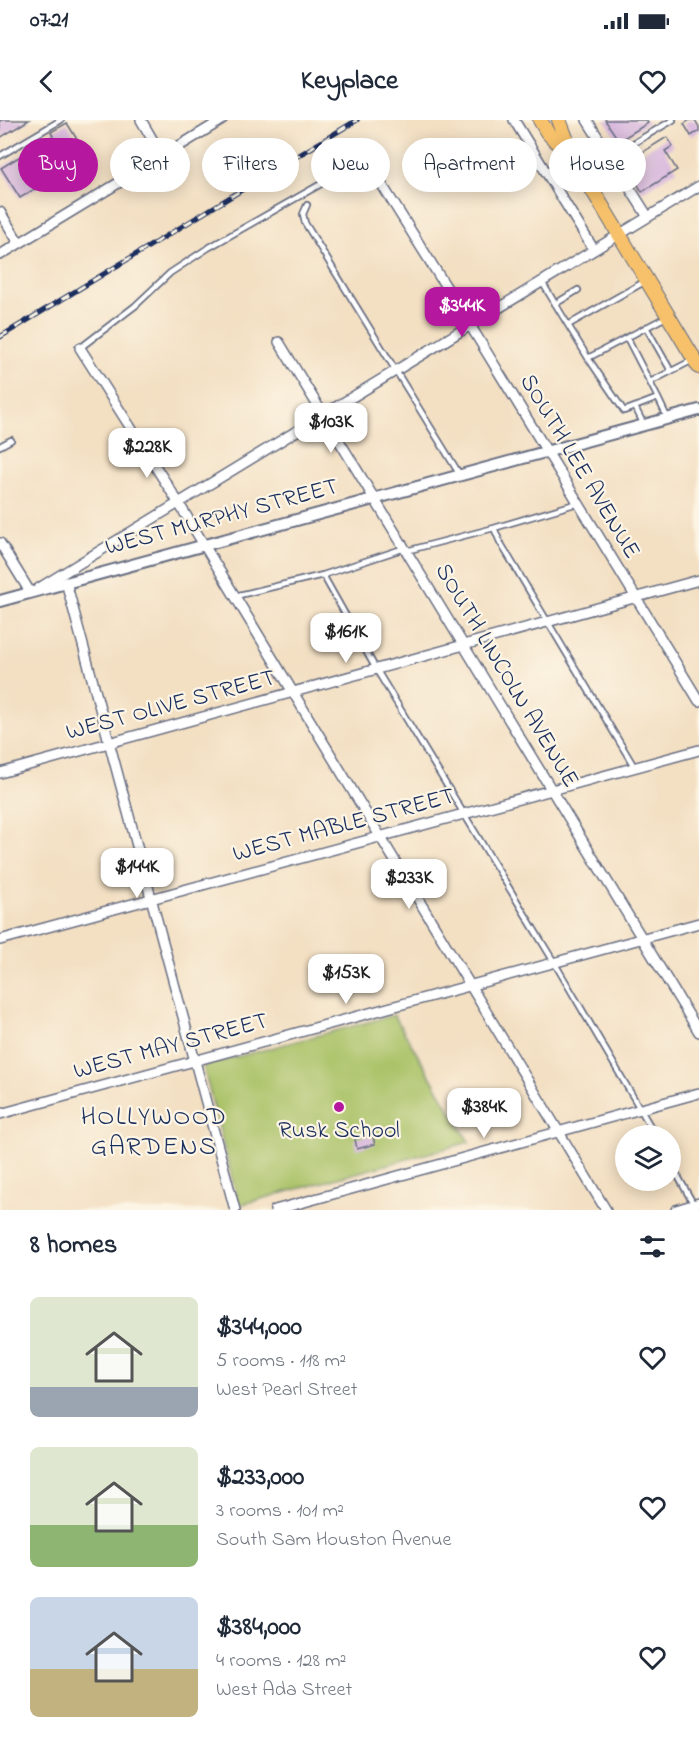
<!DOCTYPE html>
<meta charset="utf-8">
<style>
body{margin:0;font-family:"Indie Flower",sans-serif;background:#f2f2f3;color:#1f2937;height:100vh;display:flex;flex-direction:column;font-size:22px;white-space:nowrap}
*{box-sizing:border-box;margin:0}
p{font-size:20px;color:#747a83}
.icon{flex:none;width:33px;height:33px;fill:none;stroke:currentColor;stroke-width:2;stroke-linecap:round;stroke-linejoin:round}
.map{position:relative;height:1090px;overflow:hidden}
.panel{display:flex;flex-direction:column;background:#fff;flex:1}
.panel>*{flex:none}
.guide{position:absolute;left:18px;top:18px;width:663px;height:54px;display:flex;gap:12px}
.controls{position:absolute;left:615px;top:1005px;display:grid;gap:12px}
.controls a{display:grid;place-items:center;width:66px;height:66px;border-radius:50%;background:#fff;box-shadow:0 3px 15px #0003;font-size:30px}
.price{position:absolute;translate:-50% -51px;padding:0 14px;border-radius:12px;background:#fff;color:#222;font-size:20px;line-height:39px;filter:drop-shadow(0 2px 3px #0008)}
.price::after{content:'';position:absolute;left:50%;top:36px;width:18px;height:14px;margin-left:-9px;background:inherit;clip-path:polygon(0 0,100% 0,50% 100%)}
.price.current{background:#b5179e;color:#fff}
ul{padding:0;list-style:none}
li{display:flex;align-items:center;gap:18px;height:150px;padding:0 30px}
li span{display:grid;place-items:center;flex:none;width:168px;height:120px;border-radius:9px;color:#555}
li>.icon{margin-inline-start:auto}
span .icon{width:72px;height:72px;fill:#fffc;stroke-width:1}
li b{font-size:26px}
h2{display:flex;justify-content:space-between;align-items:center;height:72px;padding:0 30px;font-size:26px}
.tag{padding:0 21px;border-radius:27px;background:#fff;box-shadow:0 3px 15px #0003;font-size:21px;line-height:54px}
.tag.current{background:#b5179e;color:#fff}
.status{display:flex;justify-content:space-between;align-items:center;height:42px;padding:0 30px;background:#fff;direction:ltr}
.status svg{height:16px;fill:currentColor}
header{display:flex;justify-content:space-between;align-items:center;height:78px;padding:0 30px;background:#fff;font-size:27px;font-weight:800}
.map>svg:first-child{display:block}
.green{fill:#aac267;stroke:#627862;stroke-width:1.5}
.building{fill:#d6b4dd}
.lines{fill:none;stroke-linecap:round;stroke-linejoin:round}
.service-casing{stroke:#676d81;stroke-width:8}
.minor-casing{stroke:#676d81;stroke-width:12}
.tertiary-casing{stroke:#676d81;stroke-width:14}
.primary-casing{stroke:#676d81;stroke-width:16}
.service{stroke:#fff;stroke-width:4.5}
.minor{stroke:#fff;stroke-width:9}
.tertiary{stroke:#fff;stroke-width:10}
.primary{stroke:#f6c16b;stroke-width:14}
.rail-casing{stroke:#1b2f5e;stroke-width:5}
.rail{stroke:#fcf5e5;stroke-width:3;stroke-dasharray:9;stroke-linecap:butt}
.poi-dot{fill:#b5179e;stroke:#fcf5e5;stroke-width:2}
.labels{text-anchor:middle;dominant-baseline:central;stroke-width:4.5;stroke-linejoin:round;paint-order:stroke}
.street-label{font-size:24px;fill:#1b2f5e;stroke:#fcf5e5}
.poi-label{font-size:24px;fill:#1b2f5e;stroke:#fcf5e5}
.neighbourhood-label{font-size:26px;letter-spacing:1.5px;fill:#1b2f5e;stroke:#fcf5e5}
</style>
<div class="status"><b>07:21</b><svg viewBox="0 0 49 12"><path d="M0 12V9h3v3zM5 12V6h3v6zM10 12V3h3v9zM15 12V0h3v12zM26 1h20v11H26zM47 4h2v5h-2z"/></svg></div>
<header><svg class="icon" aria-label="back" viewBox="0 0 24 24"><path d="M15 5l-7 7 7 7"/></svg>Keyplace<svg class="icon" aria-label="heart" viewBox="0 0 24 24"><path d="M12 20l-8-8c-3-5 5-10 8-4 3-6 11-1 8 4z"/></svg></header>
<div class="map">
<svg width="699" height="1090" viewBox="0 0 699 1090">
<rect width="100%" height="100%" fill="#fcf5e5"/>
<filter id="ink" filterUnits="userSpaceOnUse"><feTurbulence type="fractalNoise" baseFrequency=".0167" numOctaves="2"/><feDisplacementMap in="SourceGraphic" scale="12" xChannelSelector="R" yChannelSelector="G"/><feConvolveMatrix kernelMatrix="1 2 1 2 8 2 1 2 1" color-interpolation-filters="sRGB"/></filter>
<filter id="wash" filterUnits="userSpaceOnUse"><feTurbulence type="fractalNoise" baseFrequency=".008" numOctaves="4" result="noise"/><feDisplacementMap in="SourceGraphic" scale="24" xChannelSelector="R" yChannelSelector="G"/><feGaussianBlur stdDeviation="1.35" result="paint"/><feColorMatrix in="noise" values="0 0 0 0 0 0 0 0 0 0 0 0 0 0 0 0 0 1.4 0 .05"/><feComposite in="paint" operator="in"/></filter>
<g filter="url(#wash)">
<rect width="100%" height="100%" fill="#f3dfc2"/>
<path class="green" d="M394 895 469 1022 239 1085 203 946Z"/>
<g id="blocks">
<path class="building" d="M0 0H29L0 18Z
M605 0H646L648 3 619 21Z
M690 0H695L699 7V11L691 16 684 4Z
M67 3 92 44 71 57 66 50 20 78 1 48 53 16 51 12Z
M667 17 673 26 665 31 677 50 642 72 625 43Z
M372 1014 375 1024 357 1029 355 1019Z"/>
</g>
</g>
<g filter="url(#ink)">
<use href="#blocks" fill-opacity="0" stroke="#676d81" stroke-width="1.5"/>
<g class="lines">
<g class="service-casing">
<path id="service" d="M0 36 61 0
M610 37 673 0
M307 85 303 94 305 103 460 355
M542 162 588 238
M555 184 578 170
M568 205 644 162
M646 207 671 251
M627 218 658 278 624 291 588 238 666 197
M80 228 135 186 170 153 208 128 351 47 367 41
M650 262 693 240
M658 278 667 297
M635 287 644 305
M0 326 11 320
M494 408 578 383
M406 431 494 408 500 422 635 648
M323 455 376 549 554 842 656 1016
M235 476 323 455 405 428
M670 1042 694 1085"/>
</g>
<g class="minor-casing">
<path id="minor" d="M141 0 162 36
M514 0 594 130
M587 0 648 97
M367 41 470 205 699 581
M0 92 19 123
M0 135 222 0
M279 222 699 912
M80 228 178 382 606 1090
M0 423 30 472
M66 462 235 1090
M39 468 699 66
M0 653 699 460
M0 820 699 630
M0 994 699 803
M275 1090 699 973
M676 1090 699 1083"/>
</g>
<g class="tertiary-casing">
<path id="tertiary" d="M0 481 699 290"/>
</g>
<g class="primary-casing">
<path id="primary" d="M540 0 547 12 572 38
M559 0 575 41 699 247"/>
</g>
<use href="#service" class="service"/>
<use href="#minor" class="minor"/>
<use href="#tertiary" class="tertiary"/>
<use href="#primary" class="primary"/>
<g class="rail-casing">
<path id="rail" d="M0 217 357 0"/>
</g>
<use href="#rail" class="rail"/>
</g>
</g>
<circle class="poi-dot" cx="339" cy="987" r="6"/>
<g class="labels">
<g class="street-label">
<text transform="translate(579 347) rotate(59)">SOUTH LEE AVENUE</text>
<text transform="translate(222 398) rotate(-15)">WEST MURPHY STREET</text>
<text transform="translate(506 556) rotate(59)">SOUTH LINCOLN AVENUE</text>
<text transform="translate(171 586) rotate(-15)">WEST OLIVE STREET</text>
<text transform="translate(344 706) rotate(-15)">WEST MABLE STREET</text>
<text transform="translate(171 927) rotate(-15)">WEST MAY STREET</text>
</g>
<g class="poi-label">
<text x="339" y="1011">Rusk School</text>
</g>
<g class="neighbourhood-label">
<text x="154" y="998">HOLLYWOOD<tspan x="154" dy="30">GARDENS</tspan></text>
</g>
</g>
</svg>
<div class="controls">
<a><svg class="icon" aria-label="layers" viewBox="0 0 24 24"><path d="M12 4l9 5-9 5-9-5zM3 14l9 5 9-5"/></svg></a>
</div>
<b class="price current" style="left:462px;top:218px">$344K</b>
<b class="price" style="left:331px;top:334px">$103K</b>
<b class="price" style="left:147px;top:359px">$228K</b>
<b class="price" style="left:346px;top:544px">$161K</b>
<b class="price" style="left:137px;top:779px">$144K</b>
<b class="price" style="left:409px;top:790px">$233K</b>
<b class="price" style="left:346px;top:885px">$153K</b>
<b class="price" style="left:484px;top:1019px">$384K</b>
<div class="guide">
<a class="tag current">Buy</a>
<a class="tag">Rent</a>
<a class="tag">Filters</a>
<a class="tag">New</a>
<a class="tag">Apartment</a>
<a class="tag">House</a>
</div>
</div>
<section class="panel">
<h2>8 homes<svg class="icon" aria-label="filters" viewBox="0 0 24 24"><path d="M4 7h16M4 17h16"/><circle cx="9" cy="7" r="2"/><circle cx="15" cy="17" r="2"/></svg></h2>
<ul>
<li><span style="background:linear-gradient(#dfe7d0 75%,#9aa5b1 0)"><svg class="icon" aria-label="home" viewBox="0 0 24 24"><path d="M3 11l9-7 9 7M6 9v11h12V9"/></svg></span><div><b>$344,000</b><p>5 rooms · 118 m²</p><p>West Pearl Street</p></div><svg class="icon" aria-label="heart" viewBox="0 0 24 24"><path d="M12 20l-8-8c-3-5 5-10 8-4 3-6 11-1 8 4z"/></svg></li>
<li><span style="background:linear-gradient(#dfe7d0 65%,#8fb573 0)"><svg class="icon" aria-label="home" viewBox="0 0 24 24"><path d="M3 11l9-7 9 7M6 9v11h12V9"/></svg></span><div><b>$233,000</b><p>3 rooms · 101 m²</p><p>South Sam Houston Avenue</p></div><svg class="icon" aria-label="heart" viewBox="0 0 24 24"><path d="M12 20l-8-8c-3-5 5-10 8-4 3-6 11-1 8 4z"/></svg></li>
<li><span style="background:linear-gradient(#c9d6e8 60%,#c2b280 0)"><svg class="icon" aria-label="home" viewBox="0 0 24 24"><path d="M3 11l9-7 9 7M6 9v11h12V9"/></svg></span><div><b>$384,000</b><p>4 rooms · 128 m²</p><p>West Ada Street</p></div><svg class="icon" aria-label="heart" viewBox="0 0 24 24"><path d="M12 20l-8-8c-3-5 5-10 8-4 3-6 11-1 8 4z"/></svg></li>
</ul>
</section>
